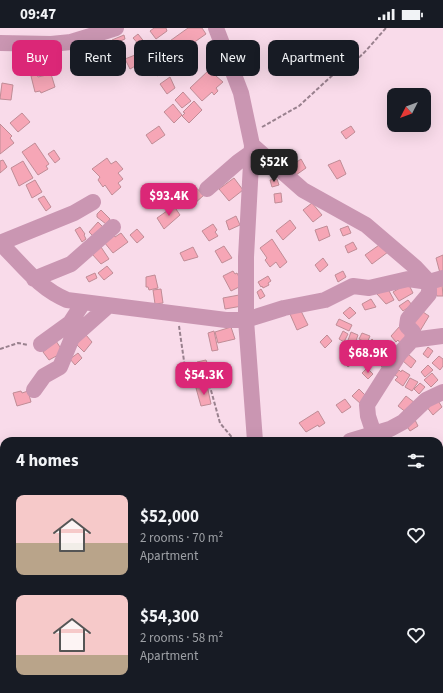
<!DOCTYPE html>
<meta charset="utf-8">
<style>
body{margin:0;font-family:"Source Sans 3",sans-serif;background:#20242c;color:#f1f3f6;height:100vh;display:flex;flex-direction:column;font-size:15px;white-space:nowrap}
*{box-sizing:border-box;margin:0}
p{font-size:13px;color:#9ea1a6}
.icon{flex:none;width:22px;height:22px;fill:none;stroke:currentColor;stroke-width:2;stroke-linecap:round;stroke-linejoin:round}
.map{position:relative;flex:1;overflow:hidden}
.drawer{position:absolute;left:0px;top:409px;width:443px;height:256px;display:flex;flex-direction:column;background:#171b24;border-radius:12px 12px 0 0;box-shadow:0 4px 16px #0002}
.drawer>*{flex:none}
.top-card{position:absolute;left:12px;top:12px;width:419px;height:36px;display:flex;gap:8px}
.needle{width:26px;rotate:228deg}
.buttons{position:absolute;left:387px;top:60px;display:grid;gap:8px}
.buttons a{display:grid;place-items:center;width:44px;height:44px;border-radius:8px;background:#171b24;box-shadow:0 4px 16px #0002;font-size:20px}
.price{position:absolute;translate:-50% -34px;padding:0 9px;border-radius:8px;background:#db2777;color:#fff;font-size:13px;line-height:26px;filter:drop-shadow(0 1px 2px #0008)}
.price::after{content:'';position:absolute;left:50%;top:24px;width:12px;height:9px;margin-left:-6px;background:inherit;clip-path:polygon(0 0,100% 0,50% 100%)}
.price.on{background:#222;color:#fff}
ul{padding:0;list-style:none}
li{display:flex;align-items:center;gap:12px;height:100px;padding:0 16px}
li span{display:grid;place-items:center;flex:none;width:112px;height:80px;border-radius:8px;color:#555}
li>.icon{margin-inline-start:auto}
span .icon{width:48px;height:48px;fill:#fffc;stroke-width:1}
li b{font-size:17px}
h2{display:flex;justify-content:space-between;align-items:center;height:48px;padding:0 16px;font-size:17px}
.tag{padding:0 14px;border-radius:8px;background:#171b24;box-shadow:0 4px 16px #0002;font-size:14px;line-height:36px}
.tag.on{background:#db2777;color:#fff}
.status{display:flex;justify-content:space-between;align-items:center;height:28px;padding:0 20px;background:#171b24;direction:ltr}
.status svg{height:11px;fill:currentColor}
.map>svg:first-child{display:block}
.building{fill:#f6a6b6;stroke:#c08c96}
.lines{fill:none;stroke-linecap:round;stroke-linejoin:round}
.path{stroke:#99818e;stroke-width:2;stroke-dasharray:4 2;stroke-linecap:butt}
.minor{stroke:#ca96b2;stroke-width:16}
</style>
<div class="status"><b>09:47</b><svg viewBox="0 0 49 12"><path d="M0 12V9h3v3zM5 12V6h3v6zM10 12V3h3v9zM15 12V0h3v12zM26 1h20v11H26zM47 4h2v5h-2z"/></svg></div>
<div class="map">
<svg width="443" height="665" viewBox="0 0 443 665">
<rect width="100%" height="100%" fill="#f9dbea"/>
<path class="building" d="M154 0H166L167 3 156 11 150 3Z
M188 0H202L206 6 176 27 167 15Z
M138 6 146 16 142 20 133 10Z
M124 7 125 11 114 16 112 12Z
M104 15 106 22 93 26 91 20Z
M149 18 155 27 149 31 143 22Z
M167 18 173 28 168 32 161 23Z
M49 22 52 43 39 44 38 37 35 38 32 24Z
M117 27 122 37 108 45 103 35Z
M135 27 139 36 130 41 125 31Z
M163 36 167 41 157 48 154 43Z
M209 42 223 54 216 60 218 63 214 67 212 64 202 73 190 60Z
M51 46 55 59 41 65 40 63 35 64 31 48 37 47 38 49Z
M170 49 175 60 167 66 160 56Z
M2 55 13 57 11 72 0 71Z
M183 64 191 73 182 80 175 72Z
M194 73 202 82 189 95 182 88 185 85 183 84Z
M173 76 182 87 174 95 164 84Z
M22 85 30 94 18 104 10 95Z
M0 96 12 108 10 110 14 115 0 126Z
M159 98 165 107 152 116 146 107Z
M351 98 355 104 346 111 341 104Z
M35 115 49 136 46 138 48 141 38 147 22 124Z
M54 122 60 131 55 135 48 126Z
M107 130 111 136 116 133 123 141 118 145 123 151 118 155 121 159 112 167 105 157 103 159 98 152 100 149 92 141Z
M301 131 306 140 296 147 291 138Z
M3 132 7 139 0 145V133Z
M340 132 346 146 337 151 328 137Z
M23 133 33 150 19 158 11 140Z
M234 150 243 162 229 173 219 161Z
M277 151 279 157 272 159 270 152Z
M35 152 42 164 32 170 26 157Z
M192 156 204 167 194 176 183 164Z
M281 165 282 174 275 175 274 166Z
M44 168 51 179 46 183 38 171Z
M312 175 322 187 313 194 303 182Z
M174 178 180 187 164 201 157 190Z
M101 182 110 191 106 196 97 189V186Z
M236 188 240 197 229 202 226 193Z
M290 192 296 200 283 212 276 203Z
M98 194 103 199 93 208 89 204Z
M213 196 217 202 215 204 218 208 209 213 202 203Z
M327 198 330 208 319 213 315 202Z
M348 198 351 205 343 208 340 201Z
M80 199 85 206 84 207 86 211 82 214 75 202Z
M137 201 144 209 137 215 130 207Z
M121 205 128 214 113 225 104 214 114 207 115 209Z
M272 211 287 234 280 240 276 234 270 239 265 232 267 230 260 220Z
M353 214 357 221 348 225 345 218Z
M382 215 388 224 372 236 365 227Z
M99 216 109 231 101 236 92 226Z
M224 218 232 230 222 235 215 223Z
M193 219 198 229 184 233 180 225Z
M443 227V244L440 245 436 230Z
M323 230 328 237 320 244 315 237Z
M107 238 113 245 104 252 98 245Z
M233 243 235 246 237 245 242 255 241 258 231 263 223 248Z
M343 243 346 249 338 254 335 247Z
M95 245 97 250 89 254 86 249Z
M155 247 158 260 149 262 148 259H146V249Z
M268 248 271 253 268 255 269 257 263 260 262 258 261 259 258 254Z
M408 255 413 265 399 273 393 264Z
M442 256 443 268H437L433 259Z
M161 261 163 275 155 276 153 262Z
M261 261 265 268 260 271 257 264Z
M388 261 394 272 386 276 377 266Z
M239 267 242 278 225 281 223 270Z
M371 271 376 279 365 282 362 276Z
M408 272 412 277 403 283 399 278Z
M350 279 356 285 349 291 343 285Z
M300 281 308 297 297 302 290 286Z
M420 282 429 288 420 303 410 296Z
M339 291 352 297 349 303 336 297Z
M400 298 408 307 400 315 398 312 396 314 391 308Z
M231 299 235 311 218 315 215 304Z
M214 303 218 322 212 323 208 305Z
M343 303 348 306 344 314 339 311Z
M351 304 358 307 354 318 347 315Z
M362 305 370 308 367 315 359 311Z
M86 307 92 314 84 324 76 316Z
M327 307 332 313 325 320 320 314Z
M372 311 378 317 373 322 367 317Z
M56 313 62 322 60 326 49 332 43 324Z
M428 319 433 323 428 330 423 326Z
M387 322 394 329 383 340 376 332Z
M78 325 82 330 75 337 70 331Z
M408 326 416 333 411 340 403 333Z
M348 327 354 334 348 339 342 332Z
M439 328 443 331V338L440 342 432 335Z
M206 332 213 349 201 351 197 334Z
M428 337 433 342 425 349 421 344Z
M367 340 373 346 368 351 362 345Z
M399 342 401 344 402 342 410 347 403 358 395 352 398 349 395 347Z
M432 345 438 352 431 359 424 352Z
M410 350 418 354 412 363 405 359Z
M420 355 425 359 419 366 414 361Z
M207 357 211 376 201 378 196 360Z
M359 361 367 369 361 376 352 368Z
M21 363 22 365 28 363 31 374 17 378 13 365Z
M406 368 415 375 407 385 398 378Z
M345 371 351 379 342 385 336 377Z
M437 371 442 379 433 387 426 378Z
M318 383 325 395 319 399 318 397 306 404 299 395Z
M415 392 418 398 410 403 406 397Z
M442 440 443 441V459L439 454V442Z
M439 501 443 505V524L439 520Z
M355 661H365L367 665H348Z
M400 661H416L420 665H402Z"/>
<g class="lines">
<path class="path" d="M262 99 299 78 337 43C359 35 371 16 386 0
M179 298 186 347 194 355 206 353 209 355 220 395 235 413
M0 321 18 315 28 317
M333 661 335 665"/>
<path class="minor" d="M216 0 241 65 252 117 246 229V292L255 413
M0 15 51 16 71 14 116 0
M252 117 303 162 366 197 415 239 429 254V266L408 291 407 298 413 304 412 312 400 325 367 377 368 388 374 406
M207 161 238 134 252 124
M0 215C22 236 38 260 67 272L226 292H246L284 280 325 272 353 258 369 260 408 251 429 254 443 250
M0 215 74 185 93 174
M34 251 71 236 113 199
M412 312 443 308
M41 316 70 295 83 275
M34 362 44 348 60 339 72 310 108 278
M350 413 390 401 403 394 426 372 443 364
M432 661 435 665
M141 665 143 661"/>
</g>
</svg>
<div class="buttons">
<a><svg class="needle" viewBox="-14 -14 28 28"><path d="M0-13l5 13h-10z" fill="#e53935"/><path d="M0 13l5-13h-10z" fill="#9ea1a6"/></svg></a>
</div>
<b class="price on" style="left:274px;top:155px">$52K</b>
<b class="price" style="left:169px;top:189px">$93.4K</b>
<b class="price" style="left:368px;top:346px">$68.9K</b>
<b class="price" style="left:204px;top:368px">$54.3K</b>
<div class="top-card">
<a class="tag on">Buy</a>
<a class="tag">Rent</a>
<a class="tag">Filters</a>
<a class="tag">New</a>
<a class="tag">Apartment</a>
</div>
<section class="drawer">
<h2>4 homes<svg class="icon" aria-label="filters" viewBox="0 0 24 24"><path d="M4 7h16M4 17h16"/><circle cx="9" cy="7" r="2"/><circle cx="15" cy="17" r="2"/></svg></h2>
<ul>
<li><span style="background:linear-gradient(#f6c9c9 60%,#b9a48a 0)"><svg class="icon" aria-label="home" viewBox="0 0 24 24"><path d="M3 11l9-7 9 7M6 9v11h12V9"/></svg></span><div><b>$52,000</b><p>2 rooms · 70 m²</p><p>Apartment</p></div><svg class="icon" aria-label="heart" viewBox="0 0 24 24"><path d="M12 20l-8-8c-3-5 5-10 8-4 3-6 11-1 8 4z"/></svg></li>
<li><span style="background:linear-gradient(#f6c9c9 75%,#b9a48a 0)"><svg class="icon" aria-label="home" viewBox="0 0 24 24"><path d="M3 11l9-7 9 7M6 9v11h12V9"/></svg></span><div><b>$54,300</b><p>2 rooms · 58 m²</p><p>Apartment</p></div><svg class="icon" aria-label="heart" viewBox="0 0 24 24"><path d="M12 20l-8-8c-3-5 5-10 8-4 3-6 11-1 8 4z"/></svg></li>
</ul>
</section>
</div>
